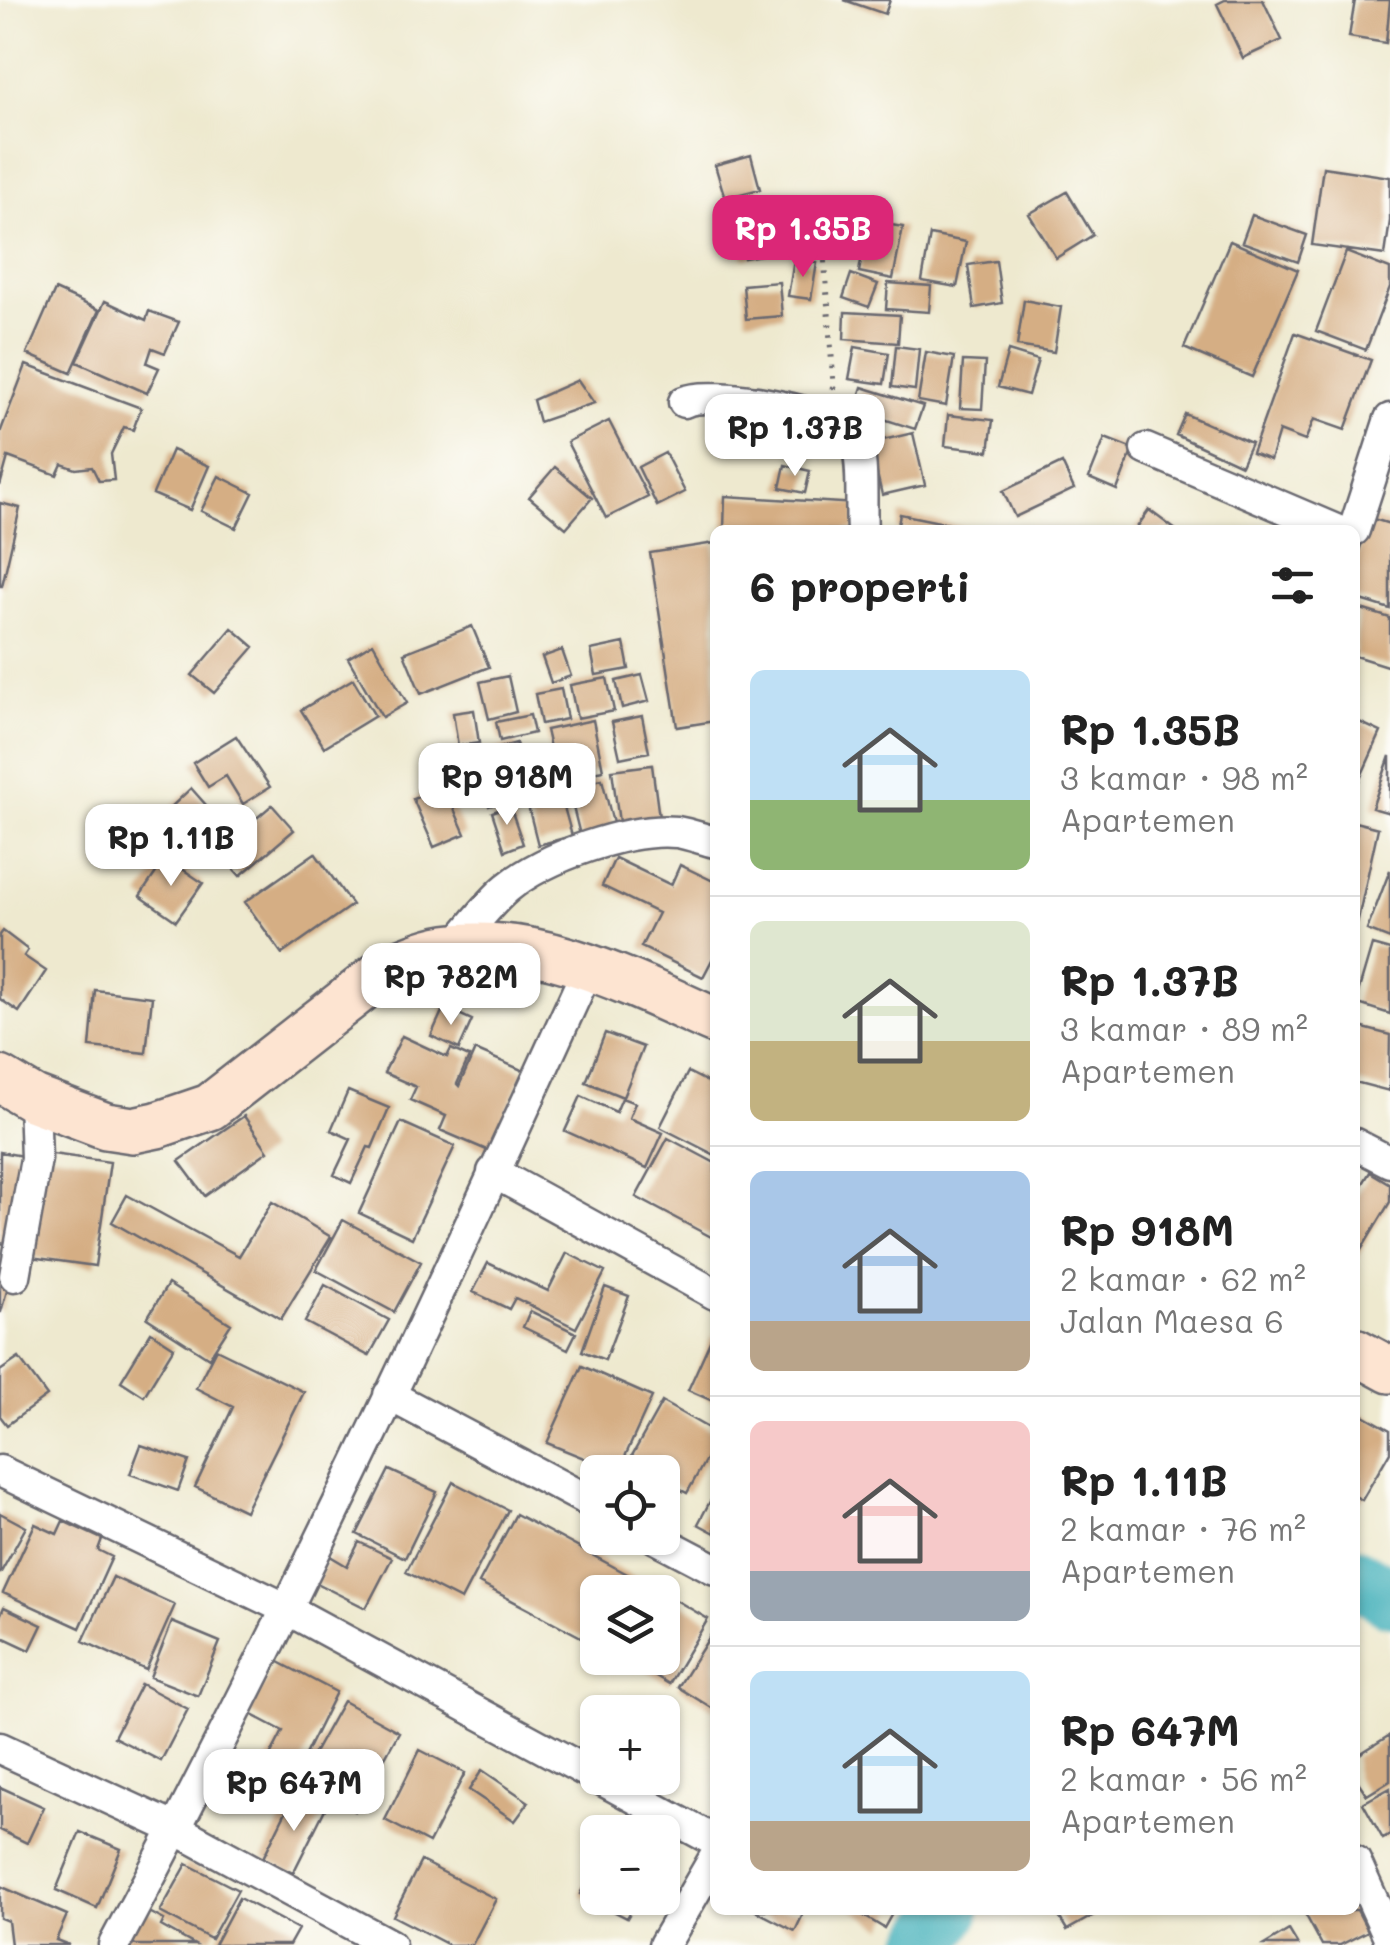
<!DOCTYPE html>
<html lang="id">
<meta charset="utf-8">
<style>
body{margin:0;font-family:Mali,sans-serif;background:#f2f2f2;color:#222;height:100vh;display:flex;flex-direction:column;font-size:38px;white-space:nowrap}
*{box-sizing:border-box;margin:0}
p{font-size:32px;color:#767676}
.icon{flex:none;width:55px;height:55px;fill:none;stroke:currentColor;stroke-width:2;stroke-linecap:round;stroke-linejoin:round}
.map{position:relative;flex:1;overflow:hidden}
.panel{position:absolute;left:710px;top:525px;width:650px;height:1390px;display:flex;flex-direction:column;background:#fff;border-radius:15px;box-shadow:0 2px 8px #0004}
.panel>*{flex:none}
.controls{position:absolute;left:580px;top:1455px;display:grid;gap:20px}
.controls a{display:grid;place-items:center;width:100px;height:100px;border-radius:15px;background:#fff;box-shadow:0 2px 8px #0004;font-size:50px}
.price{position:absolute;translate:-50% -85px;padding:0 22px;border-radius:20px;background:#fff;color:#222;font-size:32px;line-height:65px;filter:drop-shadow(0 2px 5px #0008)}
.price::after{content:'';position:absolute;left:50%;top:60px;width:30px;height:22px;margin-left:-15px;background:inherit;clip-path:polygon(0 0,100% 0,50% 100%)}
.price.current{background:#db2777;color:#fff}
ul{padding:0;list-style:none}
li{display:flex;align-items:center;gap:30px;height:250px;padding:0 40px}
li+li{border-top:2px solid #e0e0e0}
li span{display:grid;place-items:center;flex:none;width:280px;height:200px;border-radius:15px;color:#555}
li>.icon{margin-inline-start:auto}
span .icon{width:120px;height:120px;fill:#fffc;stroke-width:1}
li b{font-size:42px}
h2{display:flex;justify-content:space-between;align-items:center;height:120px;padding:0 40px;font-size:42px}
.map>svg:first-child{display:block}
.lines{fill:none;stroke-linecap:round;stroke-linejoin:round}
.river{stroke:#3fafb9;stroke-width:60}
.building{fill:#d5ae84}
.street-casing{stroke:#69686f;stroke-width:35}
.secondary-casing{stroke:#69686f;stroke-width:50}
.path{stroke:#69686f;stroke-width:6;stroke-dasharray:2.5 8;stroke-linecap:butt}
.street{stroke:#fff;stroke-width:30}
.secondary{stroke:#fde4d1;stroke-width:45}
</style>
<div class="map">
<svg width="1390" height="1945" viewBox="0 0 1390 1945">
<rect width="100%" height="100%" fill="#fdfcf7"/>
<filter id="ink" filterUnits="userSpaceOnUse"><feTurbulence type="fractalNoise" baseFrequency=".01" numOctaves="2"/><feDisplacementMap in="SourceGraphic" scale="20" xChannelSelector="R" yChannelSelector="G"/><feConvolveMatrix kernelMatrix="1 2 1 2 8 2 1 2 1" color-interpolation-filters="sRGB"/></filter>
<filter id="wash" filterUnits="userSpaceOnUse"><feTurbulence type="fractalNoise" baseFrequency=".0048" numOctaves="4" result="noise"/><feDisplacementMap in="SourceGraphic" scale="40" xChannelSelector="R" yChannelSelector="G"/><feGaussianBlur stdDeviation="2.25" result="paint"/><feColorMatrix in="noise" values="0 0 0 0 0 0 0 0 0 0 0 0 0 0 0 0 0 1.4 0 .05"/><feComposite in="paint" operator="in"/></filter>
<g filter="url(#wash)">
<rect width="100%" height="100%" fill="#eee9cf"/>
<g class="lines">
<path class="river" d="M1355 1577 1390 1597
M928 1945 951 1910"/>
</g>
<g id="blocks">
<path class="building" d="M844 0H890L885 14Z
M1225 0H1263L1282 40 1243 58 1217 4Z
M1355 0H1390L1386 43 1349 37Z
M751 155 760 189 725 198 715 165Z
M1323 167 1390 177V221L1385 255 1312 245Z
M1067 192 1093 235 1056 258 1029 214Z
M778 213 784 251 744 258 736 220Z
M1252 215 1307 235 1298 262 1242 242Z
M868 221 903 227 893 279 859 272Z
M930 235 966 242 957 287 922 281Z
M1230 241 1298 270 1252 377 1184 348Z
M1346 252 1390 269V287L1366 350 1316 331Z
M794 260 817 263 811 299 788 296Z
M996 261 1002 303 974 308 968 265Z
M851 274 878 284 869 307 843 298Z
M779 282 782 316 746 319 743 285Z
M888 283 931 286 929 312 886 309Z
M55 290 99 310 71 373 27 354Z
M1024 300 1061 307 1054 352 1017 346Z
M105 301 146 320 149 311 179 322 165 353 152 348 147 363 159 368 147 393 77 362Z
M845 312 900 315 898 343 844 339Z
M1295 333 1371 360 1345 430 1314 419 1305 441 1279 431 1270 460 1252 453Z
M896 346 919 349 915 390 892 387Z
M855 347 889 353 884 384 849 379Z
M1008 351 1038 360 1028 395 998 387Z
M926 352 954 357 946 406 918 401Z
M963 361 985 362 982 409 960 408Z
M26 365 141 408 133 430 124 427 111 454 114 480 99 481 92 467 76 469 62 464 57 475 8 457 0 486V433Z
M578 380 594 403 539 422 533 400Z
M862 387 923 406 915 429 855 410Z
M1185 414 1251 443 1241 465 1176 435Z
M948 415 993 420 989 451 945 446Z
M609 421 648 497 606 518 567 442Z
M913 433 925 485 882 495 870 443Z
M1105 438 1133 449 1117 490 1089 478Z
M172 450 209 466 190 510 153 494Z
M665 453 685 492 657 506 638 467Z
M1062 463 1074 489 1015 517 1003 491Z
M785 465 810 471 805 493 780 488Z
M555 467 592 498 566 528 529 497Z
M219 476 253 493 236 528 201 511Z
M725 496 857 504 855 530H724Z
M0 503 20 508 2 586H0Z
M1149 510 1176 530H1135Z
M900 514 969 528V530H897Z
M1370 518 1390 524V609L1355 598V563Z
M715 543V721L677 727 650 553Z
M1358 608 1390 618V667L1355 656Z
M472 626 489 667 421 694 404 653Z
M232 628 254 647 214 693 192 675Z
M373 643 407 703 382 717 348 658Z
M624 643 629 669 596 675 591 650Z
M562 650 571 676 551 683 542 657Z
M642 675 649 701 622 708 616 681Z
M508 676 516 712 489 719 480 682Z
M607 678 614 711 577 718 570 685Z
M353 679 375 716 324 747 301 710Z
M561 689 567 719 541 724 535 694Z
M474 710 479 743 458 746 453 713Z
M530 715 534 733 500 741 496 722Z
M642 716 649 752 620 758 612 722Z
M593 720 603 770 557 779 546 730Z
M1355 720 1381 732 1355 790Z
M236 736 270 787 243 804 226 776 208 787 193 763Z
M516 743 525 772 480 784 472 756Z
M1390 756V813L1372 808Z
M652 765 660 825 620 830 612 770Z
M534 773 539 792 489 806 483 786Z
M602 779 615 831 581 839 568 787Z
M444 786 465 834 434 847 413 799Z
M191 788 213 813 192 832 169 809Z
M559 789 572 836 538 845 526 798Z
M272 805 294 830 240 876 218 851Z
M510 806 523 844 505 851 492 812Z
M1355 822 1378 828 1357 924H1355Z
M315 853 352 905 282 954 245 902Z
M166 858 203 883 176 921 140 896Z
M615 858 671 885 680 865 715 882V954L703 977 641 947 658 913 602 886Z
M1390 870V939L1367 930Z
M3 931 28 950 24 956 46 971 19 1012 0 999V935Z
M1372 945 1390 950V1014L1355 1003Z
M95 990 152 997 146 1053 90 1047Z
M444 1007 472 1020 459 1049 431 1036Z
M1356 1026 1390 1035 1389 1091 1355 1082Z
M605 1033 643 1047 623 1097 586 1082Z
M402 1036 447 1057 451 1049 469 1057 457 1084 459 1086 475 1050 524 1071 489 1151 440 1130 446 1116 410 1100 416 1087 384 1073Z
M688 1072 715 1086V1155L660 1127Z
M348 1091 389 1108 372 1148 368 1147 351 1183 334 1175 351 1139 331 1130Z
M581 1096 616 1112 622 1098 635 1103 629 1118 663 1133 647 1168 565 1131Z
M244 1116 268 1151 205 1196 179 1161Z
M401 1122 455 1146 412 1238 359 1213Z
M668 1138 715 1163V1239L636 1197Z
M0 1152 34 1158 19 1247 0 1243Z
M38 1152 110 1162 95 1266 23 1256Z
M1370 1172 1390 1184V1202L1355 1260V1196Z
M127 1195 239 1256 272 1202 331 1237 281 1319 112 1222Z
M343 1220 421 1262 394 1312 316 1270Z
M567 1253 605 1272 576 1328 515 1298 509 1309 473 1292 488 1263 548 1291Z
M168 1284 231 1324 209 1358 147 1318Z
M0 1285 8 1287 1 1312H0Z
M325 1285 389 1320 369 1356 305 1322Z
M605 1287 629 1296 605 1360 582 1351Z
M530 1311 576 1333 568 1349 523 1327Z
M151 1332 174 1347 144 1396 121 1381Z
M712 1337 715 1338V1402L688 1390Z
M216 1349 304 1392 245 1511 195 1487 233 1407 196 1388Z
M19 1358 47 1396 7 1425 0 1416V1371Z
M582 1366 652 1397 618 1472 547 1443Z
M662 1402 715 1432V1443L687 1493 662 1480V1472H650L629 1461Z
M1355 1410 1390 1430V1452L1362 1500 1355 1496Z
M141 1445 189 1461 178 1491 130 1474Z
M389 1470 437 1492 405 1558 357 1534Z
M453 1482 508 1510 461 1600 406 1572Z
M715 1492V1533L698 1524Z
M0 1513 26 1527 0 1574Z
M516 1514 642 1582 637 1592H598V1646L479 1583Z
M63 1521 102 1539 98 1550 112 1557 80 1628 3 1593 35 1524 57 1534Z
M359 1542 392 1558 366 1608 316 1583 330 1556 347 1566Z
M113 1577 175 1605 146 1670 83 1641Z
M662 1592 708 1619 669 1684 626 1658H662Z
M4 1607 42 1625 30 1650 0 1636V1616Z
M172 1622 220 1642 198 1696 150 1677Z
M715 1628V1710L678 1687Z
M277 1661 336 1692 293 1779 266 1764 283 1731 249 1713Z
M141 1684 188 1709 161 1761 114 1737Z
M343 1701 399 1732 355 1811 299 1780Z
M1390 1735V1781L1367 1795 1355 1777V1757Z
M420 1750 465 1773 429 1843 385 1820Z
M482 1770 529 1802 515 1821 469 1790Z
M0 1787 44 1807 27 1843 0 1830Z
M1390 1788V1835L1383 1839 1363 1803Z
M294 1795 325 1809 293 1873 263 1858Z
M618 1821 640 1832H612Z
M80 1832 121 1849 97 1908 56 1890Z
M598 1860V1898H638L627 1918 580 1894Z
M421 1861 496 1899 472 1945H449L393 1916Z
M187 1864 238 1890 211 1939 160 1912Z
M0 1886 67 1915 56 1940 69 1945H11L8 1921 0 1918Z
M239 1898 298 1929 289 1945H214Z
M142 1908 164 1920 161 1926 195 1945H136L125 1939Z
M754 1910H805L795 1931Z
M854 1910H894L884 1928Z
M1055 1910H1103L1067 1930Z
M1303 1910H1357L1368 1931 1340 1945H1322Z
M1289 1930 1298 1945H1264Z"/>
</g>
</g>
<g filter="url(#ink)">
<use href="#blocks" fill-opacity="0" stroke="#69686f" stroke-width="2.5"/>
<g class="lines">
<g class="street-casing">
<path id="street" d="M684 402C710 389 838 411 854 437 865 457 860 506 862 530
M1146 449 1336 530
M1354 530 1390 419
M454 947C471 928 488 904 507 888 545 857 628 827 677 832 689 834 703 839 715 842
M1355 1144 1390 1162
M493 1172 715 1294
M15 1276 36 1159 34 1099
M389 1395 598 1506
M0 1471 285 1608 715 1841
M656 1538 715 1569
M0 1748 176 1829 390 1945
M1355 1861 1390 1939
M114 1945C285 1626 439 1296 589 966
M664 1945 715 1857"/>
</g>
<g class="secondary-casing">
<path id="secondary" d="M0 1079 34 1099 106 1126 133 1130 157 1125 210 1107 388 968C409 959 431 949 455 947 546 938 634 985 715 1021
M1355 1351 1390 1370"/>
</g>
<path class="path" d="M822 219 834 392"/>
<use href="#street" class="street"/>
<use href="#secondary" class="secondary"/>
</g>
</g>
</svg>
<div class="controls">
<a><svg class="icon" aria-label="locate" viewBox="0 0 24 24"><circle cx="12" cy="12" r="6"/><path d="M12 2v4M12 18v4M2 12h4M18 12h4"/></svg></a>
<a><svg class="icon" aria-label="layers" viewBox="0 0 24 24"><path d="M12 4l9 5-9 5-9-5zM3 14l9 5 9-5"/></svg></a>
<a>+</a>
<a>−</a>
</div>
<b class="price current" style="left:803px;top:280px">Rp 1.35B</b>
<b class="price" style="left:795px;top:479px">Rp 1.37B</b>
<b class="price" style="left:507px;top:828px">Rp 918M</b>
<b class="price" style="left:171px;top:889px">Rp 1.11B</b>
<b class="price" style="left:451px;top:1028px">Rp 782M</b>
<b class="price" style="left:294px;top:1834px">Rp 647M</b>
<section class="panel">
<h2>6 properti<svg class="icon" aria-label="filters" viewBox="0 0 24 24"><path d="M4 7h16M4 17h16"/><circle cx="9" cy="7" r="2"/><circle cx="15" cy="17" r="2"/></svg></h2>
<ul>
<li><span style="background:linear-gradient(#bfe0f5 65%,#8fb573 0)"><svg class="icon" aria-label="home" viewBox="0 0 24 24"><path d="M3 11l9-7 9 7M6 9v11h12V9"/></svg></span><div><b>Rp 1.35B</b><p>3 kamar · 98 m²</p><p>Apartemen</p></div></li>
<li><span style="background:linear-gradient(#dfe7d0 60%,#c2b280 0)"><svg class="icon" aria-label="home" viewBox="0 0 24 24"><path d="M3 11l9-7 9 7M6 9v11h12V9"/></svg></span><div><b>Rp 1.37B</b><p>3 kamar · 89 m²</p><p>Apartemen</p></div></li>
<li><span style="background:linear-gradient(#a9c7e8 75%,#b9a48a 0)"><svg class="icon" aria-label="home" viewBox="0 0 24 24"><path d="M3 11l9-7 9 7M6 9v11h12V9"/></svg></span><div><b>Rp 918M</b><p>2 kamar · 62 m²</p><p>Jalan Maesa 6</p></div></li>
<li><span style="background:linear-gradient(#f6c9c9 75%,#9aa5b1 0)"><svg class="icon" aria-label="home" viewBox="0 0 24 24"><path d="M3 11l9-7 9 7M6 9v11h12V9"/></svg></span><div><b>Rp 1.11B</b><p>2 kamar · 76 m²</p><p>Apartemen</p></div></li>
<li><span style="background:linear-gradient(#bfe0f5 75%,#b9a48a 0)"><svg class="icon" aria-label="home" viewBox="0 0 24 24"><path d="M3 11l9-7 9 7M6 9v11h12V9"/></svg></span><div><b>Rp 647M</b><p>2 kamar · 56 m²</p><p>Apartemen</p></div></li>
</ul>
</section>
</div>
